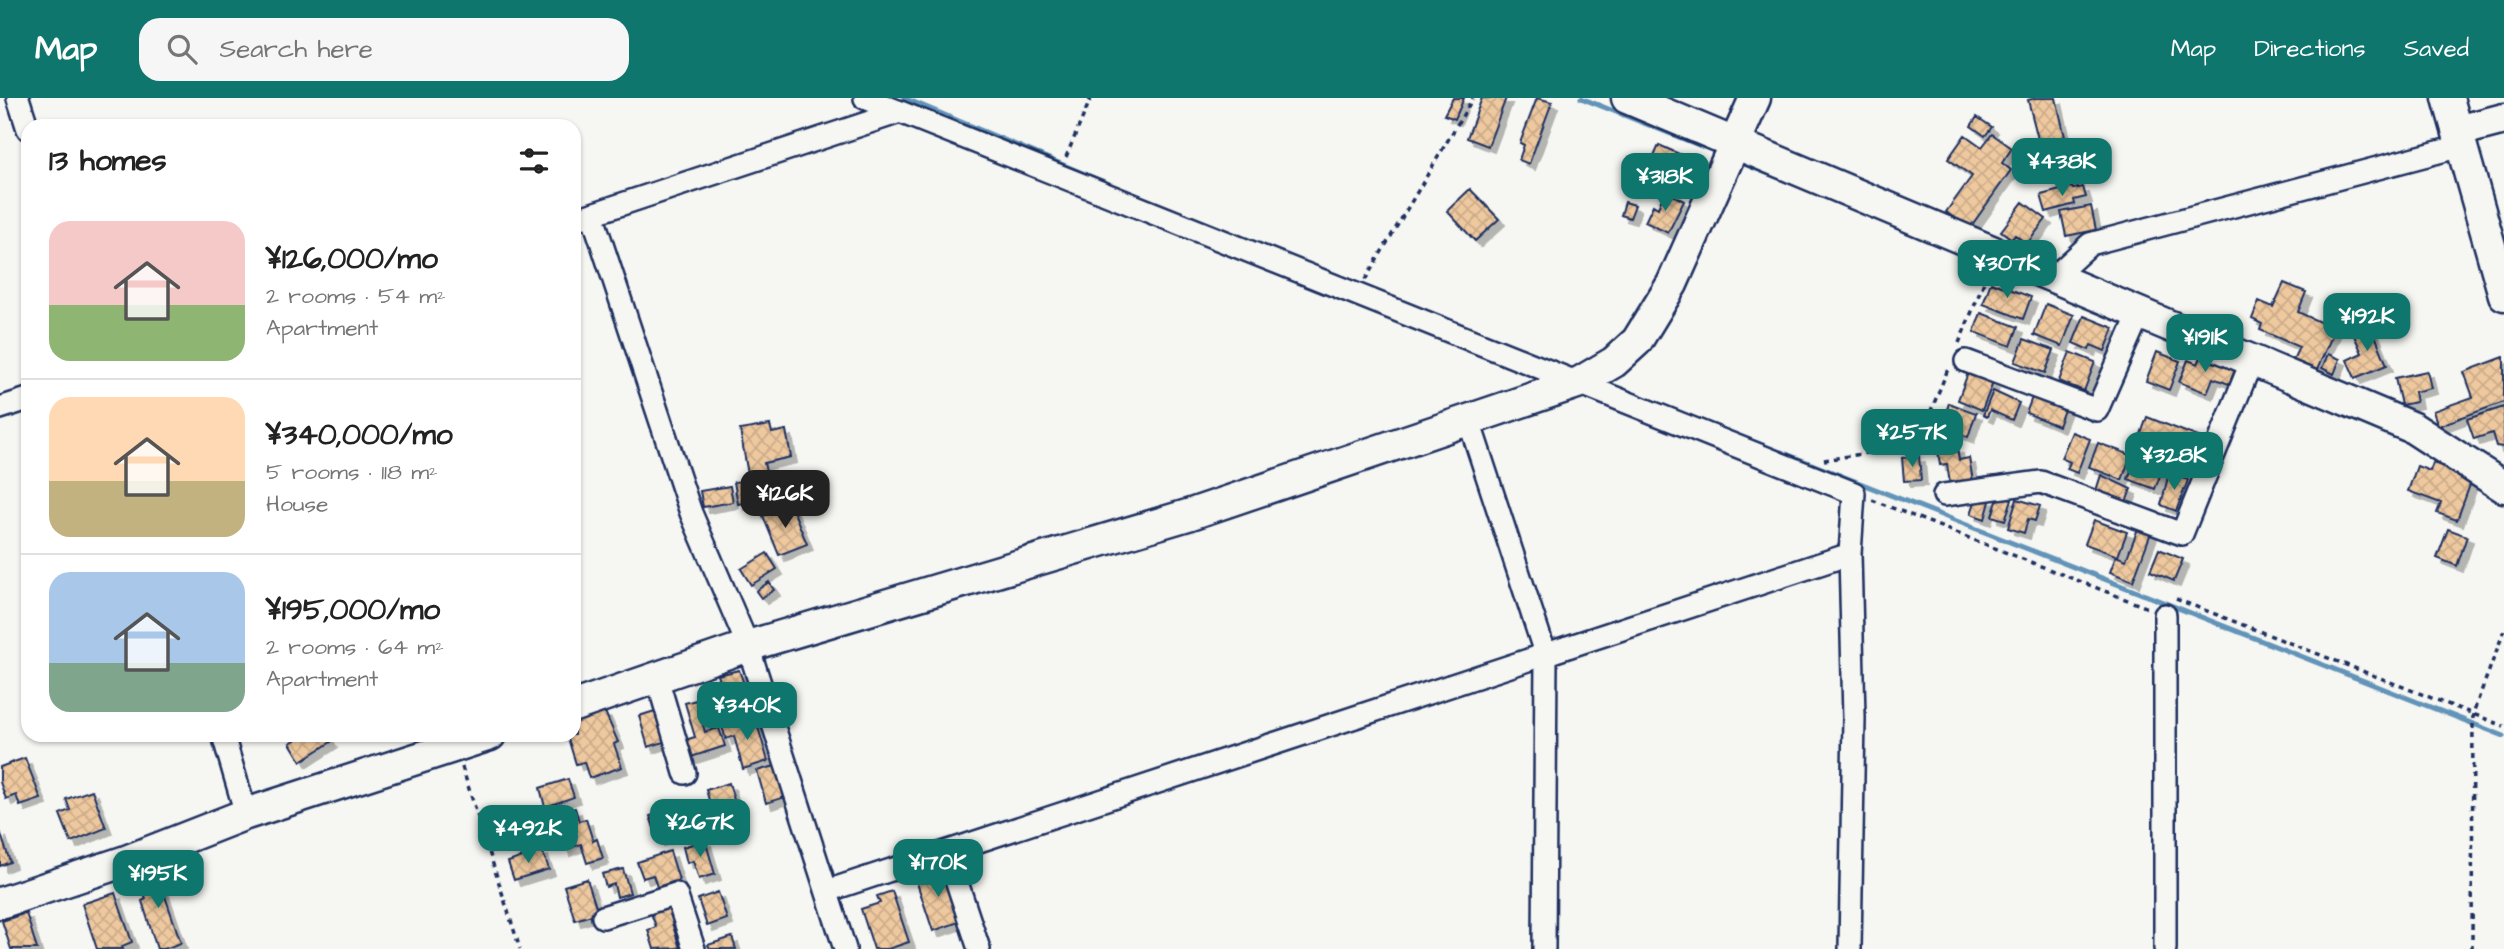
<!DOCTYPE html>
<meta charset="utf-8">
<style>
body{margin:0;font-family:"Architects Daughter",sans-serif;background:#f6f6f6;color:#222;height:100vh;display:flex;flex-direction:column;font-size:26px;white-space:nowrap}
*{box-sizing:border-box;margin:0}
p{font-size:23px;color:#767676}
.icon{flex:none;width:38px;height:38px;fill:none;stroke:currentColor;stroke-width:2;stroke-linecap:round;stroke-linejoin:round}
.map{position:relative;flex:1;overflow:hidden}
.side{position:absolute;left:21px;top:21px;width:560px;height:623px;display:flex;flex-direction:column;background:#fff;border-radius:21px;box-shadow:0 2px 5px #0004}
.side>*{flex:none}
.price{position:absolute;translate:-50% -60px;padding:0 16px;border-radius:14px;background:#0f766e;color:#fff;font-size:23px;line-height:46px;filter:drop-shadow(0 2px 4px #0008)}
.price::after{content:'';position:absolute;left:50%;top:42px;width:21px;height:16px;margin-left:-10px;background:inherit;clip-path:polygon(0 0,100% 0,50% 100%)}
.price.current{background:#222;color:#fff}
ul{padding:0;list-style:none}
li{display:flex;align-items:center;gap:21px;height:175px;padding:0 28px}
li+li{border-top:2px solid #e0e0e0}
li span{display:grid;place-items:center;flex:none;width:196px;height:140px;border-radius:21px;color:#555}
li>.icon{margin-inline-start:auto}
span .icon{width:84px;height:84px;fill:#fffc;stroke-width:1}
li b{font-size:30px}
h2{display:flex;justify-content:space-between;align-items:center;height:84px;padding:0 28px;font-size:30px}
header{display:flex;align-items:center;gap:42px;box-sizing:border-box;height:98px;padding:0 35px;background:#0f766e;color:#fff}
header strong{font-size:33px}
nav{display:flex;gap:38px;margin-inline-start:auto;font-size:24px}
.search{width:490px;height:63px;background:#f6f6f6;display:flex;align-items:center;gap:18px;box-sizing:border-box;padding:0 24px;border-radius:21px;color:#767676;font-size:26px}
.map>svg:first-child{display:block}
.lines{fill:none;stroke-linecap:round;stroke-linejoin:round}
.stream{stroke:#6293b8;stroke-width:5}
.building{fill:url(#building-cross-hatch);stroke:#1b2f5e;stroke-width:2;filter:url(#shadow)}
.street-casing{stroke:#1b2f5e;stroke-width:26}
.secondary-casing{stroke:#1b2f5e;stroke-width:35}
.path{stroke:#1b2f5e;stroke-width:3.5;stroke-dasharray:5 5;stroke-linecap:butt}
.street{stroke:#f6f6f2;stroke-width:21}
.secondary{stroke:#f6f6f2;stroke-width:30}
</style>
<header>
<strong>Map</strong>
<div class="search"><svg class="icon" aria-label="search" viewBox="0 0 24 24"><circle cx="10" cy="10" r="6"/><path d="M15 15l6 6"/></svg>Search here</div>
<nav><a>Map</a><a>Directions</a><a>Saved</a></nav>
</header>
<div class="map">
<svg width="2504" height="851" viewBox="0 0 2504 851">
<defs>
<pattern id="building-cross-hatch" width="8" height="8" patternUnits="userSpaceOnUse" patternTransform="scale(1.75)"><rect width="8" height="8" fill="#eec89e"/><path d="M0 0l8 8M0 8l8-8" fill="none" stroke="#ccac8a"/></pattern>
<filter id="shadow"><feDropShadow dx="6" dy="6" stdDeviation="0" flood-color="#0004"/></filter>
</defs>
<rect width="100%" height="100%" fill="#f6f6f2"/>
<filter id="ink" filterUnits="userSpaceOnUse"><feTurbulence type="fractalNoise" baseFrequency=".0143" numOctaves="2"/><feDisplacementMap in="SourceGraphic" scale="14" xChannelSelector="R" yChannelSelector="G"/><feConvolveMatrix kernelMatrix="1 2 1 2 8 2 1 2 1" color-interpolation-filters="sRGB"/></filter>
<g filter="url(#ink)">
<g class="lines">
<path class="stream" d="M904 0 1111 87
M1581 0 1721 56
M1736 63 1792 85
M1633 296 2504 638"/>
</g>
<path class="building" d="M1453 0H1464L1455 21 1444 17Z
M1482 0H1506L1488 48 1467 40Z
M1537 0 1552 4 1529 66 1519 62 1524 47 1520 45Z
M2036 0H2056L2065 39 2039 45 2028 2Z
M1977 19 1992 29 1985 38 1971 28Z
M1992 36 2012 50 2002 65 2011 72 1969 131 1946 114 1972 78 1948 61 1965 37 1982 49Z
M1659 47 1695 63 1686 86 1649 70Z
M2072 89 2073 91 2083 89 2086 99 2074 102 2075 106 2046 114 2041 97Z
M1470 91 1499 121 1475 143 1447 113Z
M1665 93 1684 103 1668 135 1645 124 1653 107 1658 110Z
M1625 104 1635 107 1630 120 1621 117Z
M2023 104 2046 121 2027 146 2015 137 2012 141 2001 133Z
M2091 108 2096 132 2066 138 2061 114Z
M1991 184 2031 199 2023 221 1983 206Z
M2284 185 2306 194 2298 214 2335 231 2317 272 2293 262 2299 249 2260 232 2262 226 2252 221 2259 203 2273 209Z
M2046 206 2074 217 2062 248 2034 237Z
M1981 215 2018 229 2011 248 1974 234Z
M2084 218 2114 230 2105 253 2091 247 2089 252 2073 245Z
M2370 225 2387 267 2355 280 2347 262 2362 255 2352 233Z
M2024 241 2054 252 2045 275 2015 264Z
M2070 254 2095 264 2084 293 2059 283Z
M2157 254 2180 263 2169 292 2146 283Z
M2328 256 2340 261 2334 276 2322 270Z
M2201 259 2235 272 2229 286 2213 280 2207 295 2179 284 2188 262 2198 266Z
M2504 259V304L2438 328 2433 313 2473 299 2464 274Z
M2427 273 2431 290 2414 294 2416 304 2401 307 2395 280Z
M1968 275 1993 285 1982 312 1958 302Z
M1993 293 2019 305 2012 322 1990 312 1987 319 1983 317Z
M2033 297 2065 309 2058 328 2026 315Z
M1949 305 1976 315 1968 339 1955 334 1957 329 1943 324Z
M2504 309V349L2496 348 2492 335 2474 341 2467 321Z
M2147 319 2201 340 2194 359 2140 339Z
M770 327 772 335 786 332 791 359 764 365 767 378 775 376 779 399 738 406 734 384 749 382 740 332Z
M2072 334 2090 341 2077 375 2067 371 2070 364 2061 360Z
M2098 345 2131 357 2122 382 2089 369Z
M1957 350 1959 362 1969 360 1973 383 1950 386 1947 366 1940 367 1938 353Z
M2137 357 2164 367 2155 391 2128 381Z
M1919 358 1921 382 1904 383 1902 360Z
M2433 365 2466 377 2464 381 2471 384 2457 422 2437 415 2441 405 2408 393 2417 368 2430 373Z
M2169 375 2188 382 2176 413 2161 407Z
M2101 377 2131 391 2125 407 2095 396Z
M730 388 733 404 703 409 700 393Z
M1999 397 2012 401 2005 422 1992 418Z
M1991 400 1985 421 1971 416 1976 401Z
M2017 401 2040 408 2035 423 2028 421 2024 435 2008 430Z
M791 407 807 446 779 457 763 418Z
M2094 422 2127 434 2118 458 2085 446Z
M2139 428 2152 432 2133 483 2110 474 2116 458 2126 462Z
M2448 431 2467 438 2457 468 2437 460Z
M2159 451 2183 461 2174 483 2150 473Z
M767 455 777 471 751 487 741 471Z
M769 484 774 492 761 500 756 493Z
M739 572 745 589 725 595 731 618 705 625 697 596 722 589 718 577Z
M696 602 705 634 719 630 725 648 688 660 682 643 695 639 685 605Z
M658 612 667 643 648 649 639 618Z
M605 614 618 644 614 646 622 669 589 680 584 664 576 666 567 637H574V624Z
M755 619 768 663 743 671 734 638 726 641 722 629Z
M303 637H327L331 644 301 663 290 645Z
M25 660 41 701 20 708 16 697 6 701 0 684V669Z
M775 668 785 699 766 705 757 673Z
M568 681 574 699 545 709 540 690Z
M729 685 738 715 715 722 706 692Z
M92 692 106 730 71 744 60 716 70 712 66 701Z
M688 705 696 729 658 742 650 718Z
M575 710 579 723 586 721 593 743 597 741 603 760 587 765 581 746 564 752 558 733 565 731 560 715Z
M0 733 10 764 0 768Z
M705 742 715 776 699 781 693 763 687 765 683 749Z
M542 752 549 771 514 782 508 764Z
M670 753 679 782 657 789 653 777 643 780 637 764Z
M154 766 181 845 164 851H157L142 803 146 801 137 772Z
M944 769 962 823 933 833 915 779Z
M623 771 630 795 617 799 614 786 606 789 602 776Z
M587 781 598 815 575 822 564 788Z
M892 793 909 844 888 851H874L861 811 880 805 877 798Z
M718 794 727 821 707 828 698 801Z
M115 795 132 844 122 848 123 851H97L82 806Z
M672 807 677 823 672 825 680 850 654 851 648 832 656 829 651 815Z
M26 815 37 851H11L2 823Z
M732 839 736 851H710L708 847Z"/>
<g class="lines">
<g class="street-casing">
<path id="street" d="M18 0 28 31
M865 0 1854 395 1850 456 1854 620 1850 851
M592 116 691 415 748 548 845 851
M574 122 900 14
M2055 178 2090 146 2461 48
M1966 263 2097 312 2140 214
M0 310 28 301
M1468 320 1546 558 1544 851
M1944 397 2041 384 2182 436 2252 262
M2165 517V851
M657 580 685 675
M223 637 246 716
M947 754 979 851
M827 793 1850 456
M603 819 676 796 694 851"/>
</g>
<g class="secondary-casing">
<path id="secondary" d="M1627 0 2413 330 2504 389
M2448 0 2504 197
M2458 33 2504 21
M574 608 748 548 1191 416 1580 284 1614 264 1637 243 1672 186 1755 0
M0 805 126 763 246 716 490 637"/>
</g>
<path class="path" d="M1066 59 1091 0
M1365 182 1473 0
M1959 245 1987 177
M1824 362 1917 347 1948 271
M1872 402 2148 510
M2176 501 2504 628
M462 669 520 851
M2472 851 2473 615 2504 533"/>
<use href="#street" class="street"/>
<use href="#secondary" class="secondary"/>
</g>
</g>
</svg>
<b class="price" style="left:2062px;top:100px">¥438K</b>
<b class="price" style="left:1665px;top:115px">¥318K</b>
<b class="price" style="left:2007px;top:202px">¥307K</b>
<b class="price" style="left:2367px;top:255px">¥192K</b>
<b class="price" style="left:2205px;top:276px">¥191K</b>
<b class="price" style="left:1912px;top:371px">¥257K</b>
<b class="price" style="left:2174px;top:394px">¥328K</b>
<b class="price current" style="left:785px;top:432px">¥126K</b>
<b class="price" style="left:747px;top:644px">¥340K</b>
<b class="price" style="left:700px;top:761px">¥267K</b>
<b class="price" style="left:528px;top:767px">¥492K</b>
<b class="price" style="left:938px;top:801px">¥170K</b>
<b class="price" style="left:158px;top:812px">¥195K</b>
<section class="side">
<h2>13 homes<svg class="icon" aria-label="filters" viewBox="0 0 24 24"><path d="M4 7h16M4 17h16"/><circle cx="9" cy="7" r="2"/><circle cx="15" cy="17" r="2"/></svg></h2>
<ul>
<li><span style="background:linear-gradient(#f6c9c9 60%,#8fb573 0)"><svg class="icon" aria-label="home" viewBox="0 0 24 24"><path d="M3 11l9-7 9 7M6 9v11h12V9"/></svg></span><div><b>¥126,000/mo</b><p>2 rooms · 54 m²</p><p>Apartment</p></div></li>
<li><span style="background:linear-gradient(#ffd9b3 60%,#c2b280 0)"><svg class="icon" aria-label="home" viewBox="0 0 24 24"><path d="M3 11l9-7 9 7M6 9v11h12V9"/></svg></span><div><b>¥340,000/mo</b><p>5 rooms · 118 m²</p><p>House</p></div></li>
<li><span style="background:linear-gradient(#a9c7e8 65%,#7fa58c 0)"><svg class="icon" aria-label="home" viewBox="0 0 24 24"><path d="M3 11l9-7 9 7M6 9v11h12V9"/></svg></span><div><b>¥195,000/mo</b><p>2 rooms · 64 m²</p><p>Apartment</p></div></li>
</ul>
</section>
</div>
